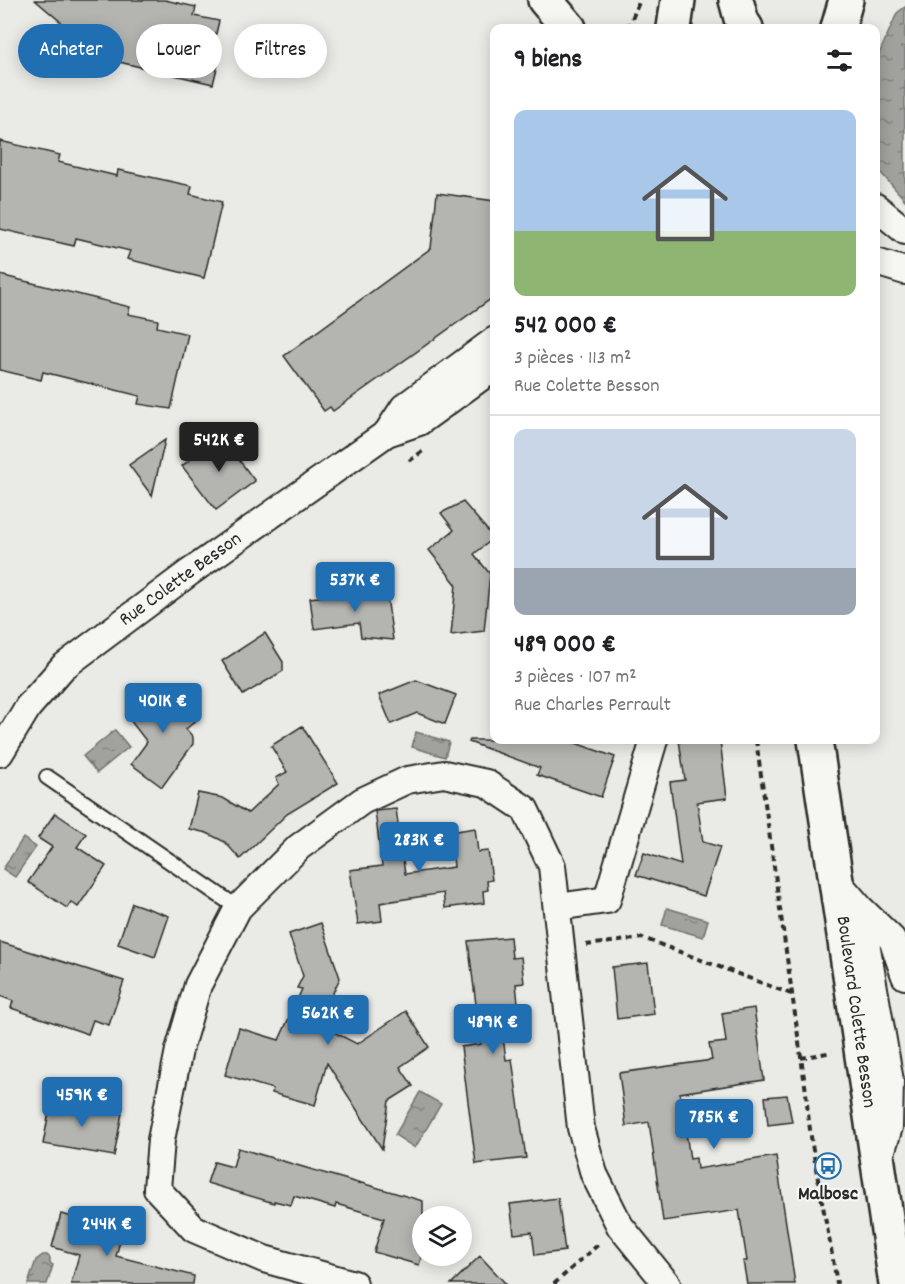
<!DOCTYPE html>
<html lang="fr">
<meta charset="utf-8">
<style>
body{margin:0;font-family:Dekko,sans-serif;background:#f6f6f6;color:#202124;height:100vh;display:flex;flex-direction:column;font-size:22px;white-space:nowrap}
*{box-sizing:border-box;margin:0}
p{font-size:20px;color:#757577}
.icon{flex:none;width:33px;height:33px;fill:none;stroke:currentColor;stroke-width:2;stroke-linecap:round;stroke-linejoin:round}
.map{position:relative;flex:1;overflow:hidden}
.drawer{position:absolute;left:490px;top:24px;width:390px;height:720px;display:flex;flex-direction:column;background:#fff;border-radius:12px;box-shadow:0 3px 15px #0003}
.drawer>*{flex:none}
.banner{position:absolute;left:18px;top:24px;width:382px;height:54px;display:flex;gap:12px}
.tools{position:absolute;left:412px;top:1206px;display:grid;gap:12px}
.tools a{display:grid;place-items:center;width:60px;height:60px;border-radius:50%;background:#fff;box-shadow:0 3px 15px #0003;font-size:30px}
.price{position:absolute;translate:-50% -51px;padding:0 14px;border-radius:6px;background:#1f6fb2;color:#fff;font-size:20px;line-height:39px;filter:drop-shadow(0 2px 3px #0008)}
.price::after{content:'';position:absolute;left:50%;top:36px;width:18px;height:14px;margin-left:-9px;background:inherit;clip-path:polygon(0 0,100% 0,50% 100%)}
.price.current{background:#222;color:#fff}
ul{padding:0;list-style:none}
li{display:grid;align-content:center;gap:12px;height:318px;padding:0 24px}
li+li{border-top:2px solid #e0e0e0}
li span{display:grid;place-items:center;height:186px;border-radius:12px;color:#555}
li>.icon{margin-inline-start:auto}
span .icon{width:108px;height:108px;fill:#fffc;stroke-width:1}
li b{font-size:26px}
h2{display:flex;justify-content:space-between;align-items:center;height:72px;padding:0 24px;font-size:26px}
.tag{padding:0 21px;border-radius:27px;background:#fff;box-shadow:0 3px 15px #0003;font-size:21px;line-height:54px}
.tag.current{background:#1f6fb2;color:#fff}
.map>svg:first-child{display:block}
.water{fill:url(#water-ripples);stroke:#727270;stroke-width:1.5}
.building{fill:#b4b4b1;stroke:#2b2b2b;stroke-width:1.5}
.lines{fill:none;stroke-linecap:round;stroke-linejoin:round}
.service-casing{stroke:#2b2b2b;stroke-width:18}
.minor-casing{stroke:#2b2b2b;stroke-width:30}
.secondary-casing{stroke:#2b2b2b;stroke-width:38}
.primary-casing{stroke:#2b2b2b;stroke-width:38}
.trunk-casing{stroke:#2b2b2b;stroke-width:38}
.path{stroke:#2b2b2b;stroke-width:4;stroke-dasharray:6 4.5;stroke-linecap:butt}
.service{stroke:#f6f6f2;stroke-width:14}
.minor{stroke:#f6f6f2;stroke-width:26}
.secondary{stroke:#f6f6f2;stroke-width:33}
.primary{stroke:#f6f6f2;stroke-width:33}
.trunk{stroke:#f6f6f2;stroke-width:33}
.labels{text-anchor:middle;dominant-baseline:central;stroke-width:4.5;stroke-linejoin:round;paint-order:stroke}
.street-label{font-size:20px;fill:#2b2b2b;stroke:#f6f6f2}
.poi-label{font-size:20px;font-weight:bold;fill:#2b2b2b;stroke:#f6f6f2}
</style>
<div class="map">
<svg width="905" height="1284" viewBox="0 0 905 1284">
<defs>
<pattern id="water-ripples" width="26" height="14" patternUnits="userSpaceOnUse" patternTransform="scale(1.5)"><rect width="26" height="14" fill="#a1a19e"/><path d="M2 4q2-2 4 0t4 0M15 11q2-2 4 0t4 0" fill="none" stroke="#838381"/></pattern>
</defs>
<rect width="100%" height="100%" fill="#eaeae6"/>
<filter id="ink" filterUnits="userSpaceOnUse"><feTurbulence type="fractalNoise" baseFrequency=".0167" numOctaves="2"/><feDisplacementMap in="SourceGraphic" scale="12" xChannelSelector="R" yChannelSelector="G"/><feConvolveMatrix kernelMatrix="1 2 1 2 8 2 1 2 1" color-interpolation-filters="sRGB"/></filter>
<g filter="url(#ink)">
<path class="water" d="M905 7V200L880 172 876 148V61L897 13Z
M115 730 129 747 97 773 83 756Z
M416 732 449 742 445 757 412 747Z
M23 838 36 847 15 877 3 869Z
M667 908 708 920 703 937 662 925Z
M420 1092 441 1104 415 1148 395 1135Z
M43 1255H47L50 1258V1263L53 1265 47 1284H28L36 1260Z"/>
<path class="building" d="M35 0H165L196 7 194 16 219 21 212 50 221 52 213 84 106 59 104 68 63 56 66 35 62 23Z
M0 141 60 155 58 162 117 176 118 170 192 186 190 194 222 202 204 278 127 259 130 251 76 238 74 246 0 229Z
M437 193 495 201V296L333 411 330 407 324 411 284 356 431 248Z
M0 275 130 307 128 314 158 320 157 327 188 334 171 409 138 404 140 396 43 372 41 380 0 370Z
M221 436 255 481 216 510 182 466Z
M165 440 152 496 129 465Z
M463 502 494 538 474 554 490 574 484 631 451 635 456 584 429 550 454 530 441 513Z
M386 589 393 640 361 637 359 623 314 629 310 598Z
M265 633 283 662V671L243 695 222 661Z
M416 680 456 695 445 724 417 713 391 724 379 695Z
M173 685 199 718 186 729 193 737V744L162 787 131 764 147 742 126 715 156 692 160 696Z
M302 726 338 783 287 814 240 859 225 842 207 833 189 829 198 793 223 798 248 813 279 784 276 778 287 772 271 746Z
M470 740H567L615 757 601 797 537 775 540 768 469 742Z
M679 740H720L727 798 697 802 703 842 720 847 704 896 636 875 644 853 681 865 670 782 685 780Z
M396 809 405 874 454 867 450 832 475 828 478 852 488 851 492 880 487 881 488 890 483 891 484 903 445 908 443 893 380 903 382 921 358 924 350 870 382 866 375 811Z
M55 813 86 834 77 847 106 866 78 907 71 902 67 908 28 882 52 847 38 838Z
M132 903 169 916 155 957 118 944Z
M321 923 340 978 318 1024 357 1044 406 1011 429 1047 400 1067 413 1086 389 1101 382 1149 327 1063 315 1105 272 1093 273 1089 225 1075 239 1028 279 1040 302 989 297 988 303 976 289 934Z
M510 937 512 958 521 957 524 983 516 984 518 1003 499 1006 506 1060 512 1059 526 1158 476 1164 461 1047 481 1044 468 941Z
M0 942 124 981 109 1025 93 1020 88 1034 11 1008 13 1001 0 996Z
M648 963 654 1014 617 1019 612 967Z
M754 1008 764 1080 680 1093 690 1159 696 1158 697 1169 776 1156 795 1284H747L743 1261H747L739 1210 663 1221 649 1122 626 1126 619 1073 712 1060 709 1044 726 1042 722 1013Z
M787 1095 792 1122 768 1125 765 1097Z
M51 1101 122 1113 114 1156 43 1144Z
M238 1148 358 1183V1182L423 1201V1252L419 1265 374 1252 384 1218 336 1204 335 1208 294 1196 291 1205 274 1201V1203L207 1183 214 1162 233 1167Z
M558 1198 565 1251 535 1255 532 1232 514 1234 510 1204Z
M61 1214 123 1230 116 1256 194 1276 193 1284H71L79 1255 52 1247Z
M480 1256 506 1284H451Z"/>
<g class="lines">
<g class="service-casing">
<path id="service" d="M47 777 238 908"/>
</g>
<g class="minor-casing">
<path id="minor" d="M876 207 905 231
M876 262 905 271
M387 433 404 407 495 340
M0 753 28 707 63 667 190 572 387 433 419 422 495 367
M835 879 860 908 890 1081 889 1127 879 1159
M557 907 607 900 654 740
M860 908 892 939 905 976
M354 1284 264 1259 194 1229 157 1189 161 1140 179 1050 198 985 238 908 299 847 362 801 407 780 444 774 486 783 525 809 552 866 581 1128 594 1174 620 1226 667 1284"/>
</g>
<g class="secondary-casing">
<path id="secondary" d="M815 740 896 1284"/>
</g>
<g class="primary-casing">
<path id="primary" d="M736 0 742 22 746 28
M674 28 678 0"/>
</g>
<g class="trunk-casing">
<path id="trunk" d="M545 0 569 28
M838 28 846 0"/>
</g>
<path class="path" d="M628 28 640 0
M409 461 423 451
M756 740 806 1092C811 1157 827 1220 837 1284
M586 945 643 938 791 994
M801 1058 832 1052
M554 1284 600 1243"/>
<use href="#service" class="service"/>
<use href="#minor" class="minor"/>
<use href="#secondary" class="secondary"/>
<use href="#primary" class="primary"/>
<use href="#trunk" class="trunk"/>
</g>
</g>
<defs>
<g id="bus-ring" transform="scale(1.35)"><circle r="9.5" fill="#f6f6f2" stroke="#1f6fb2" stroke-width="1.5"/><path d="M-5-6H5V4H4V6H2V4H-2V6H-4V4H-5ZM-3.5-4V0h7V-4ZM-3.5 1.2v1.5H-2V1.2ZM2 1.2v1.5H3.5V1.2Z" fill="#1f6fb2"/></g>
</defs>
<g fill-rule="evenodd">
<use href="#bus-ring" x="828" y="1166"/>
</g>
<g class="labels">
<g class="street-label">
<text transform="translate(181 580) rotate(-36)">Rue Colette Besson</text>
<text transform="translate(855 1012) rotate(82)">Boulevard Colette Besson</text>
</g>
<g class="poi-label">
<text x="828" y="1195">Malbosc</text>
</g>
</g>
</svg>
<div class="tools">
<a><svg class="icon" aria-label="layers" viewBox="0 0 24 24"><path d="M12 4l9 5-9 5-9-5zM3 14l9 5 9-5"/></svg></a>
</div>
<b class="price current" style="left:219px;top:473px">542K €</b>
<b class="price" style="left:355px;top:613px">537K €</b>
<b class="price" style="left:163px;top:734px">401K €</b>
<b class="price" style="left:419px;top:873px">283K €</b>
<b class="price" style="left:328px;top:1046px">562K €</b>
<b class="price" style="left:493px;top:1055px">489K €</b>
<b class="price" style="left:82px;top:1128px">459K €</b>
<b class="price" style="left:714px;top:1150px">785K €</b>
<b class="price" style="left:107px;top:1257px">244K €</b>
<div class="banner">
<a class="tag current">Acheter</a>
<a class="tag">Louer</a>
<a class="tag">Filtres</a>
</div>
<section class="drawer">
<h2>9 biens<svg class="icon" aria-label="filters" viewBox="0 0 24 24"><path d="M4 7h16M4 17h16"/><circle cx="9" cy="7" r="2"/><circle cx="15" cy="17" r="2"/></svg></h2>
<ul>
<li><span style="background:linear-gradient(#a9c7e8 65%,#8fb573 0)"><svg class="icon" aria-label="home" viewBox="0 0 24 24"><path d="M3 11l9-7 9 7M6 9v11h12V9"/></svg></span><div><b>542 000 €</b><p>3 pièces · 113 m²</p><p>Rue Colette Besson</p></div></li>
<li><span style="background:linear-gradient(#c9d6e8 75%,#9aa5b1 0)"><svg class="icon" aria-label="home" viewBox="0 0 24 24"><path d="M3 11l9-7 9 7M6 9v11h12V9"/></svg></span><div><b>489 000 €</b><p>3 pièces · 107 m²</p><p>Rue Charles Perrault</p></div></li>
</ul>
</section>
</div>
